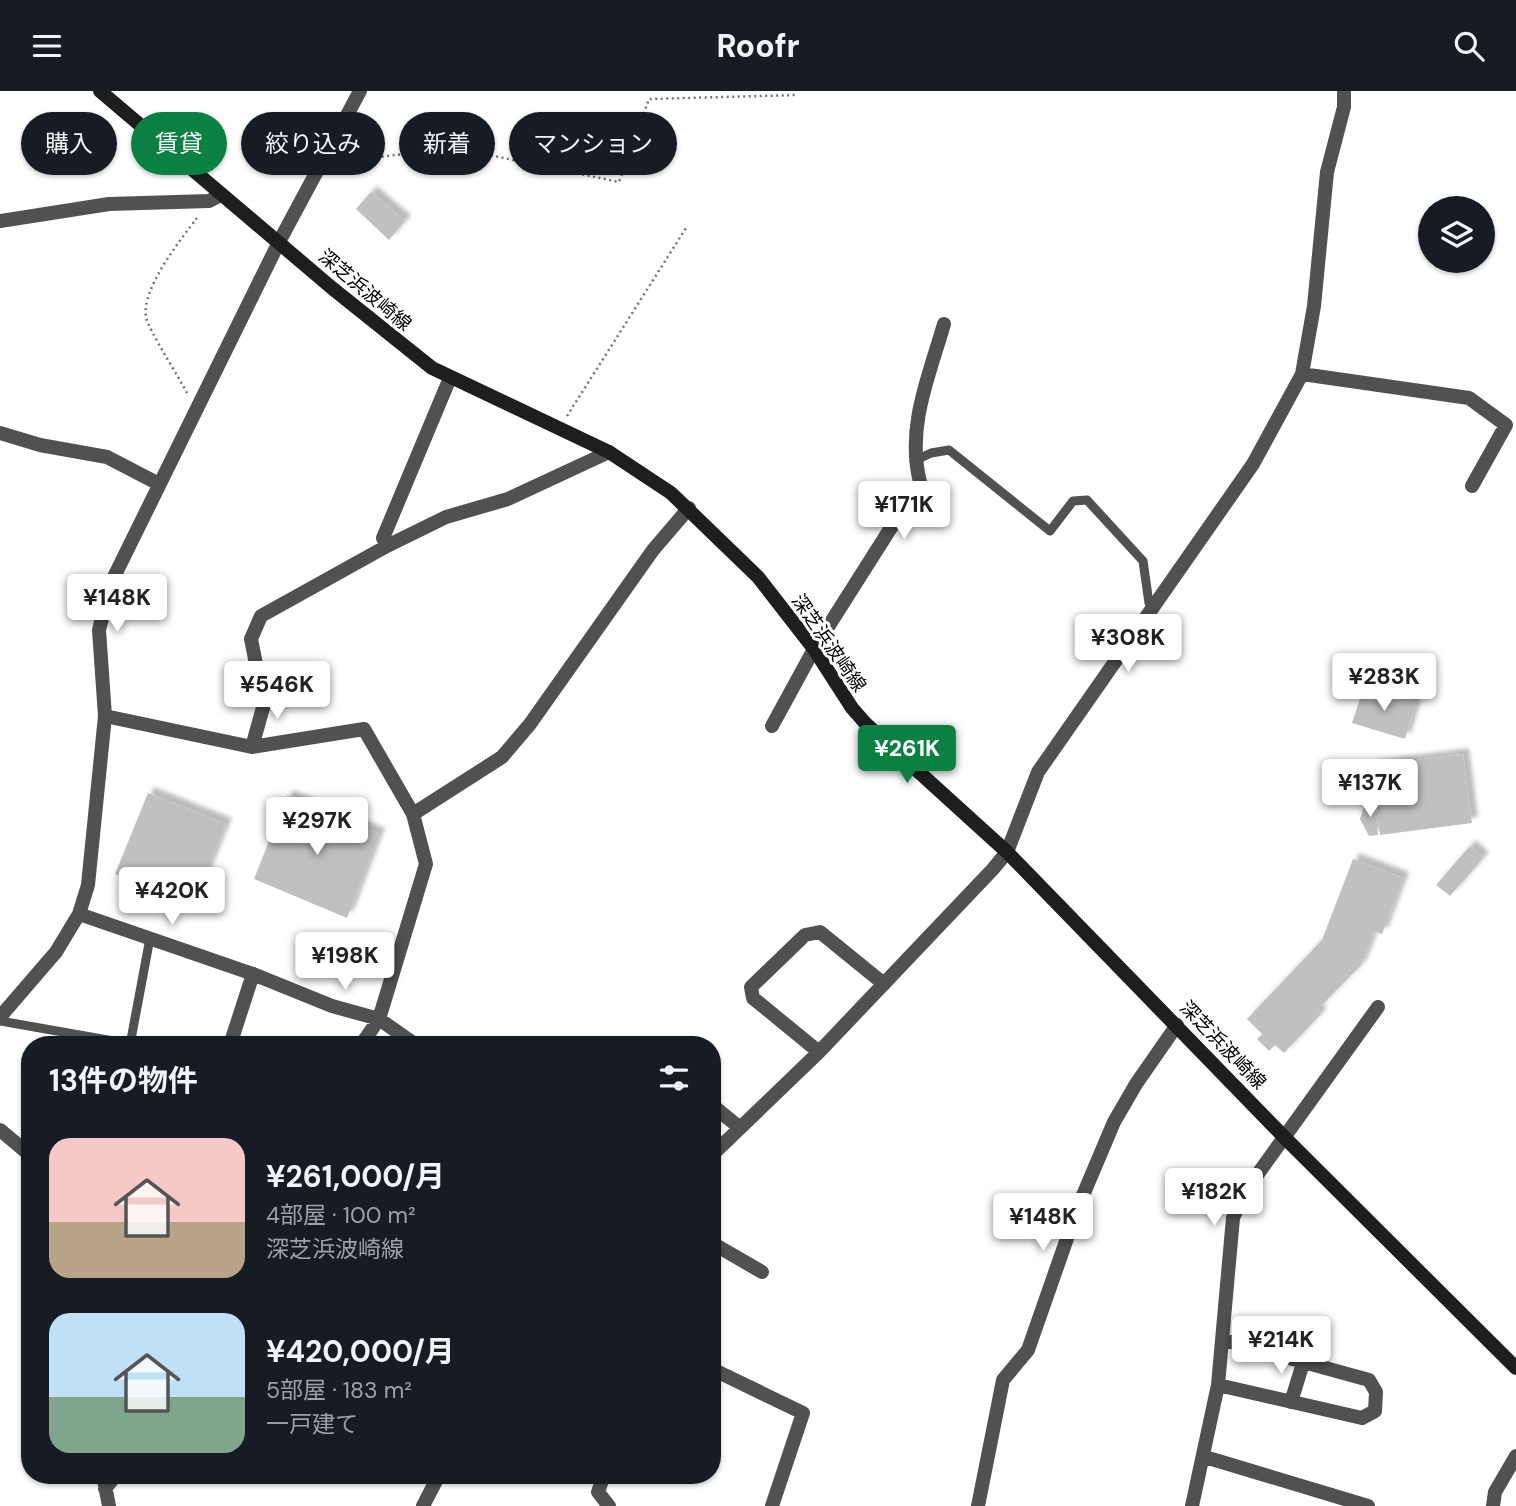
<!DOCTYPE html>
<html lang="ja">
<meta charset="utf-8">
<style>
body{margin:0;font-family:"DM Sans","Noto Sans JP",sans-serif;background:#20242c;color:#f1f3f6;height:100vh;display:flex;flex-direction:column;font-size:26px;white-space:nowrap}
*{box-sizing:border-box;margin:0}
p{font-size:23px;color:#9ea1a6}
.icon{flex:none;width:38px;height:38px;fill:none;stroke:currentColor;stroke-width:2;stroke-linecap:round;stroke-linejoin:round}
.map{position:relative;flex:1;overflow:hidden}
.panel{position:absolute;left:21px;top:945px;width:700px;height:448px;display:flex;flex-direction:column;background:#171b24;border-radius:28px;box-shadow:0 2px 5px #0004}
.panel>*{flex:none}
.top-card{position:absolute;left:21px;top:21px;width:700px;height:63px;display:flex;gap:14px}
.buttons{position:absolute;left:1418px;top:105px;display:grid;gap:14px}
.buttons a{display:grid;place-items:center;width:77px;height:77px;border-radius:50%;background:#171b24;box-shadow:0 2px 5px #0004;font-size:35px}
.price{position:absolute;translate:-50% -60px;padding:0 16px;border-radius:7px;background:#fff;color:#222;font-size:23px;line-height:46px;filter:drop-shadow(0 2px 4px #0008)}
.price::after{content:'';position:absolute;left:50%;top:42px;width:21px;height:16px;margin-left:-10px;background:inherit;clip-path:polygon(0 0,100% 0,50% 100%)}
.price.active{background:#0b8043;color:#fff}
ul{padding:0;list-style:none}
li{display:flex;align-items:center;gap:21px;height:175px;padding:0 28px}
li span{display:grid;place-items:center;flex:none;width:196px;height:140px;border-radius:21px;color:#555}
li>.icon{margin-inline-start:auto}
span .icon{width:84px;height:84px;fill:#fffc;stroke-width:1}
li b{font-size:30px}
h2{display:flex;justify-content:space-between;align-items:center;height:84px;padding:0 28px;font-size:30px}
.tag{padding:0 24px;border-radius:32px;background:#171b24;box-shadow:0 2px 5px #0004;font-size:24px;line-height:63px}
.tag.active{background:#0b8043;color:#fff}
header{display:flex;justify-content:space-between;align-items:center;height:91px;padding:0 28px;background:#171b24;font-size:32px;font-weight:700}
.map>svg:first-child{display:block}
.building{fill:#c0c0c0;filter:url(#shadow)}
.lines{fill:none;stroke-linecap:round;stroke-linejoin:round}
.path{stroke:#737373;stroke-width:2.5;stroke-dasharray:2 3.5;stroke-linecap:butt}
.service{stroke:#515151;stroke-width:9}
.minor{stroke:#515151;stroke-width:14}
.tertiary{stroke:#515151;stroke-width:14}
.secondary{stroke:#1e1e1e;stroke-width:14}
.labels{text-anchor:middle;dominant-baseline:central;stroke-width:6;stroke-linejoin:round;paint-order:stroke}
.street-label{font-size:19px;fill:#000;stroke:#fff}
</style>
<header><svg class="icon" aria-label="menu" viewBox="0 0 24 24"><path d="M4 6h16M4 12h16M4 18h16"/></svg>Roofr<svg class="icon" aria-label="search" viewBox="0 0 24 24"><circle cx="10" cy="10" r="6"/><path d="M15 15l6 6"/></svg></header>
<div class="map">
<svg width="1516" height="1415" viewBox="0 0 1516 1415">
<defs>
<filter id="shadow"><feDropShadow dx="6" dy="-6" stdDeviation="2" flood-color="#0004"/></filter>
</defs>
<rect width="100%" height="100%" fill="#fff"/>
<path class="building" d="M371 101 405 130 389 149 356 118Z
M1364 595 1416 612 1405 648 1352 632Z
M1463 663 1472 732 1380 744 1371 675Z
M148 702 226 733 192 815 115 783Z
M287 705 379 743 347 827 254 788Z
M1374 711 1378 744 1369 745 1360 728 1365 712Z
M1470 755 1483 767 1450 805 1436 794Z
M1353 768 1403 787 1382 843 1374 840 1361 874 1317 919 1321 923 1284 962 1275 954 1269 960 1257 948 1262 943 1247 928 1322 849Z"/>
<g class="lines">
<path class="path" d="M338 71 436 59H465L619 91 649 8 796 4
M187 302C180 288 148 238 146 226 141 198 181 148 197 127
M567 325 686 137"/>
<path class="service" d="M914 370 931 362 949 359 1050 440 1073 410 1087 409 1143 470 1149 512 1154 516
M0 930 136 954
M71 954 73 943
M130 954 150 847"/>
<path class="minor" d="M0 130 109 113 209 110 221 104
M1302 283 1469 307 1506 334 1472 395
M0 342 40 354 107 366 159 393
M387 455 383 447 450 287
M105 625 252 656
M772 635 814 558 920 391C906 337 929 285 944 233
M413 723 502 666 530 633 653 459 689 417
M230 954 253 883 332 915 379 928 416 954
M361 954 379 928 426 773 413 723 364 638 252 656 264 613 251 548 261 525 387 455 446 426 508 408 609 361
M819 961 753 907 751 896 805 844 820 841 884 893
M712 1014 740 1037
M0 1039 30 1064
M712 1064 819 961 993 778 1007 761 1038 681 1253 373 1302 283 1314 215 1327 81 1344 16V0
M712 1152 762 1181
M712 1278 803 1322 772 1415
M1218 1294 1362 1327 1375 1320 1376 1301 1369 1289 1224 1249
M1291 1311 1304 1269
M1205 1366 1368 1415
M103 1384 109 1415
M604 1384 598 1401 609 1415
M105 1398 116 1384
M423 1415 439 1384
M978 1415 1003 1289 1028 1259 1078 1116 1114 1031 1136 993 1177 934
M1192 1415 1218 1294 1233 1127 1242 1105 1378 916
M1493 1415 1495 1401 1516 1365"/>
<path class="tertiary" d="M79 823 253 883
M0 926 56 861 79 823 88 794 105 625 99 539 110 494 279 151 360 0"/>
<path class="secondary" d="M100 0 332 197 432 277 609 361 671 402 758 486 814 558 852 617 866 633 1007 761 1286 1048 1516 1277"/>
</g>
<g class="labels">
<g class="street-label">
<text transform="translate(365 199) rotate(40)">深芝浜波崎線</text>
<text transform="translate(829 552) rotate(55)">深芝浜波崎線</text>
<text transform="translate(1223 954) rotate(46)">深芝浜波崎線</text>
</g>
</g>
</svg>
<div class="buttons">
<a><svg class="icon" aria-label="layers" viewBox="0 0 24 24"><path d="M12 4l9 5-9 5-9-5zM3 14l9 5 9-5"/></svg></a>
</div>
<b class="price" style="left:904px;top:450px">¥171K</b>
<b class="price" style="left:117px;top:543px">¥148K</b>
<b class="price" style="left:1128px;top:583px">¥308K</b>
<b class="price" style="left:1384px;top:622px">¥283K</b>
<b class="price" style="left:277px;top:630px">¥546K</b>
<b class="price active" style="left:907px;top:694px">¥261K</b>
<b class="price" style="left:1370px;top:728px">¥137K</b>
<b class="price" style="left:317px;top:766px">¥297K</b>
<b class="price" style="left:172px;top:836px">¥420K</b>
<b class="price" style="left:345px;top:901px">¥198K</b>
<b class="price" style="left:1214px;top:1137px">¥182K</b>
<b class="price" style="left:1043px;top:1162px">¥148K</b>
<b class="price" style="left:1281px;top:1285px">¥214K</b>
<div class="top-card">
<a class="tag">購入</a>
<a class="tag active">賃貸</a>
<a class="tag">絞り込み</a>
<a class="tag">新着</a>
<a class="tag">マンション</a>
</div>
<section class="panel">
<h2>13件の物件<svg class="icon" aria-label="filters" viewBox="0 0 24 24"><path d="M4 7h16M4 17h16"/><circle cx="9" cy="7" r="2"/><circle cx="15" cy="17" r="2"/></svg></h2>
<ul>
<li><span style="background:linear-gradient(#f6c9c9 60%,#b9a48a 0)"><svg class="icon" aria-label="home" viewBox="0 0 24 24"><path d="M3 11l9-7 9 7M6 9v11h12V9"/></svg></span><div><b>¥261,000/月</b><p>4部屋 · 100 m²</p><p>深芝浜波崎線</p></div></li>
<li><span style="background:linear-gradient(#bfe0f5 60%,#7fa58c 0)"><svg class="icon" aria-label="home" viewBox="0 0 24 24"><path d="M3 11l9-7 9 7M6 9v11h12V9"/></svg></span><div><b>¥420,000/月</b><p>5部屋 · 183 m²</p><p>一戸建て</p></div></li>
</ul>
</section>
</div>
